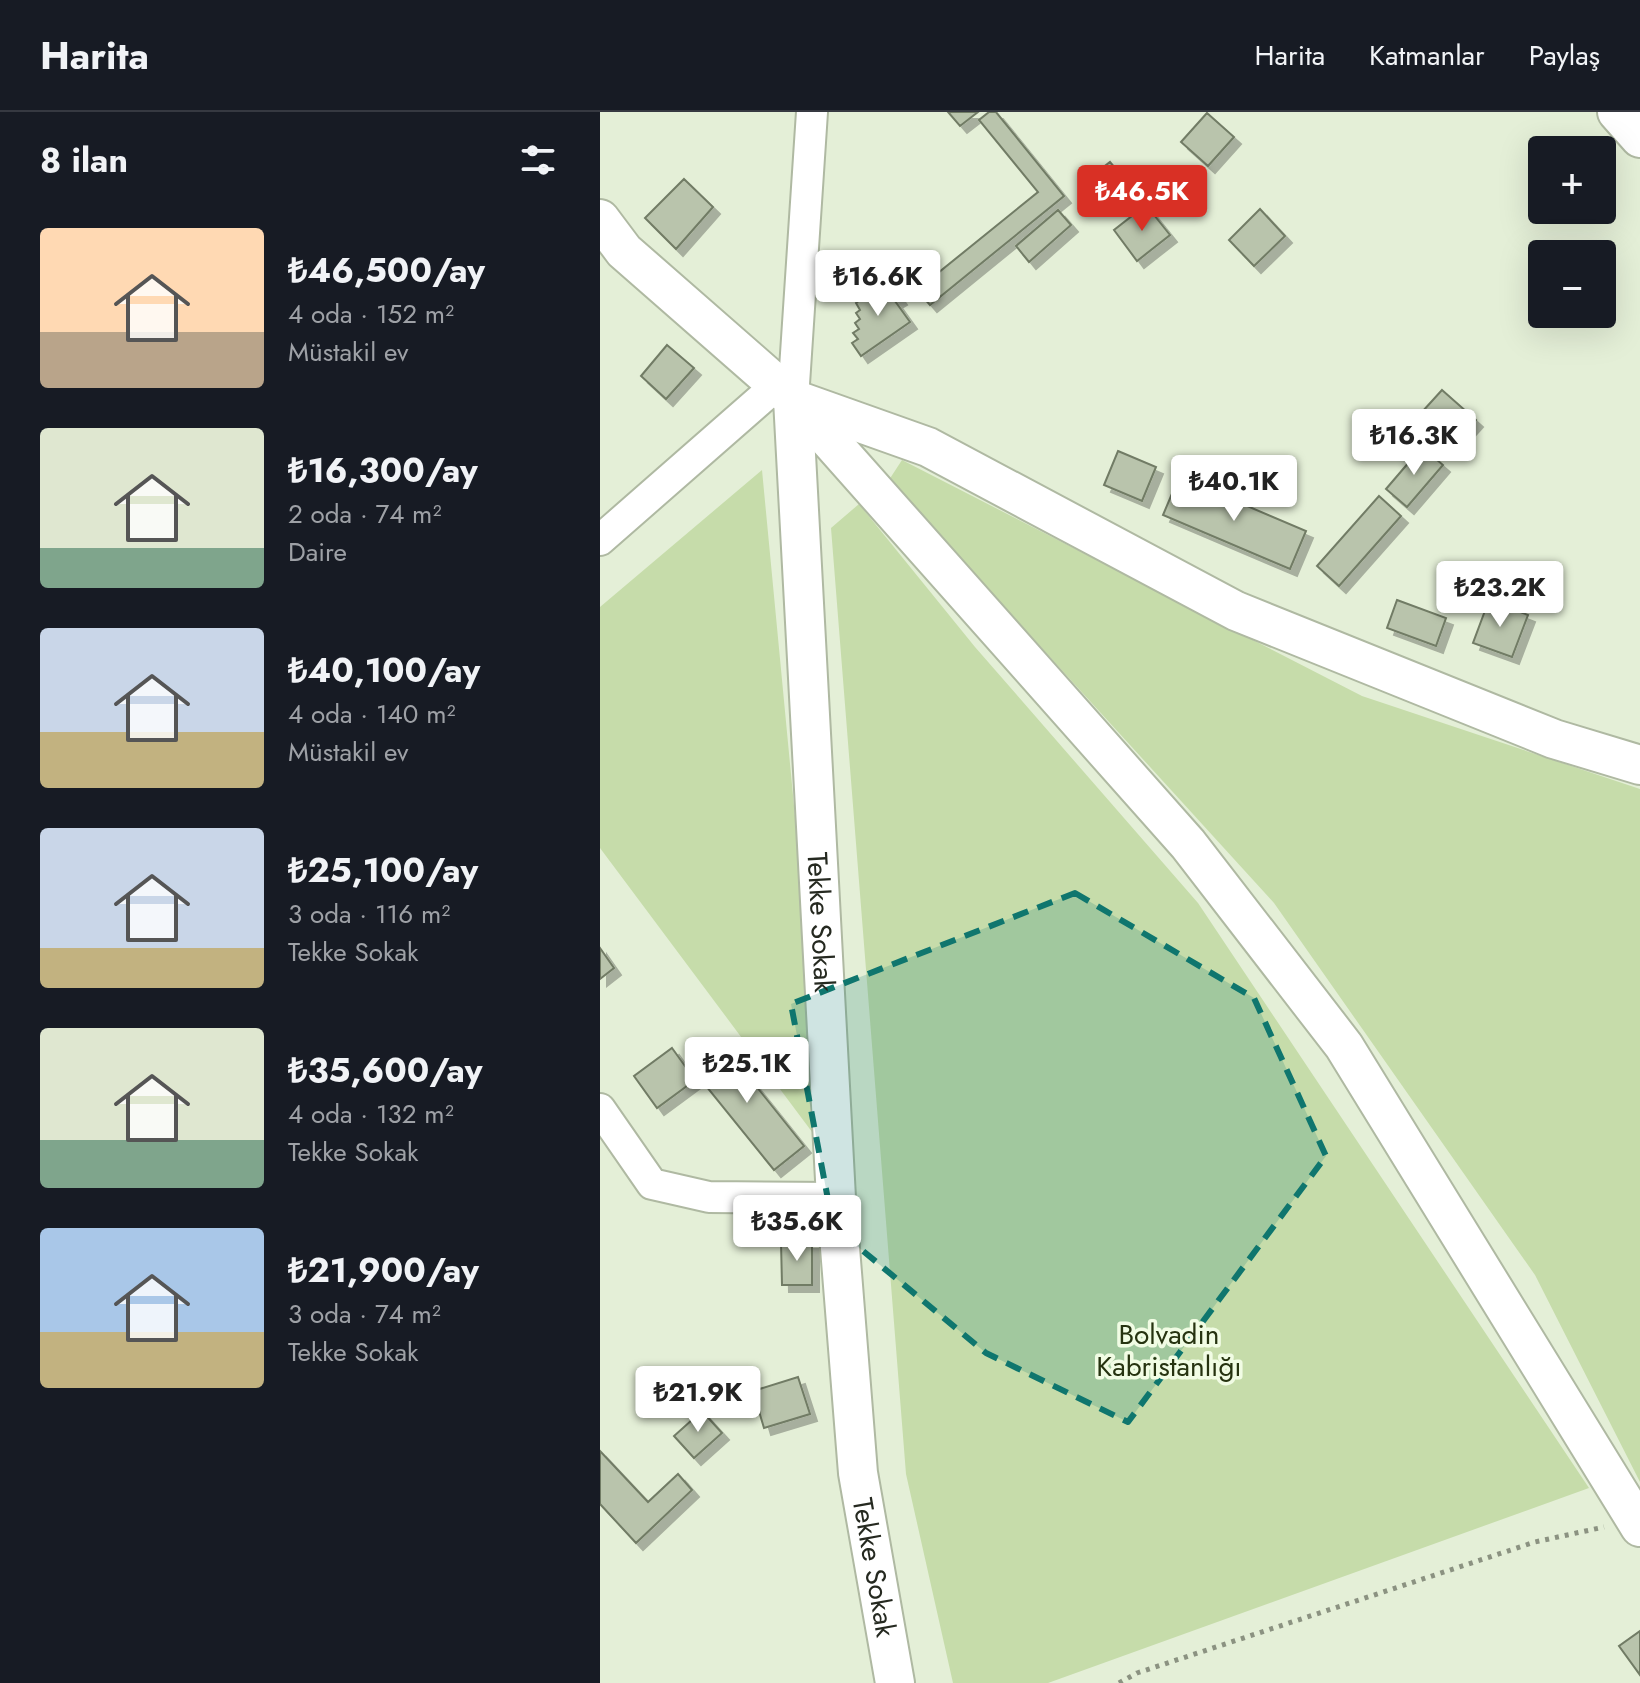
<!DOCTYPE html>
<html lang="tr">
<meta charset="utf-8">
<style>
body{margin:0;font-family:Jost,sans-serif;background:#242831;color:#f1f3f6;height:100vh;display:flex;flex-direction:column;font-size:30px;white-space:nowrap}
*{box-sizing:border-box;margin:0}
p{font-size:26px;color:#9ea1a6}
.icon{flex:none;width:44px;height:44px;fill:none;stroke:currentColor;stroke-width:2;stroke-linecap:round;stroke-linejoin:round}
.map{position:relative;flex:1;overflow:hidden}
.panel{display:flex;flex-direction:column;background:#171b24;width:600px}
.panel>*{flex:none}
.buttons{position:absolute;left:928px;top:24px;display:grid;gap:16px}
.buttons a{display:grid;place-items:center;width:88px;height:88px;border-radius:8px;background:#171b24;box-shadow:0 8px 32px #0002;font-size:40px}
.price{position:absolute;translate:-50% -68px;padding:0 18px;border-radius:8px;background:#fff;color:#222;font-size:26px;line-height:52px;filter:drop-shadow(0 2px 4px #0008)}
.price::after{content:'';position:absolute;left:50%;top:48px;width:24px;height:18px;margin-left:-12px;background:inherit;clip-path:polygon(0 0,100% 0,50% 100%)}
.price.selected{background:#d93025;color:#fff}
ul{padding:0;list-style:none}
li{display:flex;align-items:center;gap:24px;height:200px;padding:0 40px}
li span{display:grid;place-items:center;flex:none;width:224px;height:160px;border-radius:8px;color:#555}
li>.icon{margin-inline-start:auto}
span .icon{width:96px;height:96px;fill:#fffc;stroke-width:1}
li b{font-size:34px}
h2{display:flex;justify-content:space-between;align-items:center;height:96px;padding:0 40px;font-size:34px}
header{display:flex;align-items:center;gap:48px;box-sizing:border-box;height:112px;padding:0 40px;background:#171b24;border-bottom:2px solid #363941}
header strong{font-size:38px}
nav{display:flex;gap:44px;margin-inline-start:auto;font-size:28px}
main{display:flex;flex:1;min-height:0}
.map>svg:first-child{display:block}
.green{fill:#c6dcaa}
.building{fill:#b9c4ac;stroke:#717b65;stroke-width:2;filter:url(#shadow)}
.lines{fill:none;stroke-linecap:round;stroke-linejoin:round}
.minor-casing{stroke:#afb9a2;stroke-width:34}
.tertiary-casing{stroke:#afb9a2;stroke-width:42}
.path{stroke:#8b9281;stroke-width:5;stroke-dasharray:4 6;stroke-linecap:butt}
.minor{stroke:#fff;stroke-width:30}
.tertiary{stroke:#fff;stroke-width:38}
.marked{fill:#0f766e;fill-opacity:0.2;stroke:#0f766e;stroke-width:6;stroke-dasharray:16 10;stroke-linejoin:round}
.labels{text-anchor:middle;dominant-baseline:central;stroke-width:7;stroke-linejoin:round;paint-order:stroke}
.street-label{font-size:28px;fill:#252920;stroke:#f1fce4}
.park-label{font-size:28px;fill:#263310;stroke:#f1fce4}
</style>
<header>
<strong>Harita</strong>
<nav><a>Harita</a><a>Katmanlar</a><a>Paylaş</a></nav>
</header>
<main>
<section class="panel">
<h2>8 ilan<svg class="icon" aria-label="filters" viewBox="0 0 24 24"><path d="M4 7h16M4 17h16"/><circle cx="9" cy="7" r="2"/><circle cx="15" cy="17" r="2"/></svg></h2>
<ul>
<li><span style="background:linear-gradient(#ffd9b3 65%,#b9a48a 0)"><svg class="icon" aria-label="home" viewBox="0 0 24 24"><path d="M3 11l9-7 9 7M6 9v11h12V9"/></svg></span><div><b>₺46,500/ay</b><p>4 oda · 152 m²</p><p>Müstakil ev</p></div></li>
<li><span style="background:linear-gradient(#dfe7d0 75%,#7fa58c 0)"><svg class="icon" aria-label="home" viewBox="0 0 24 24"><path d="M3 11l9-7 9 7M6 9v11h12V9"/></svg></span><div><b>₺16,300/ay</b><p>2 oda · 74 m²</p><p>Daire</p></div></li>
<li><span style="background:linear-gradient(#c9d6e8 65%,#c2b280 0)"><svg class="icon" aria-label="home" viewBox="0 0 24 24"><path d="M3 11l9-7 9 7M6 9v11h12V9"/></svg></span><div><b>₺40,100/ay</b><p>4 oda · 140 m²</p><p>Müstakil ev</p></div></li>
<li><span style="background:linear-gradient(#c9d6e8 75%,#c2b280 0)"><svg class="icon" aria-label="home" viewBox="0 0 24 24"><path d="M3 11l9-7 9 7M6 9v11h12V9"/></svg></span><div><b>₺25,100/ay</b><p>3 oda · 116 m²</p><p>Tekke Sokak</p></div></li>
<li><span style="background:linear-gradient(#dfe7d0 70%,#7fa58c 0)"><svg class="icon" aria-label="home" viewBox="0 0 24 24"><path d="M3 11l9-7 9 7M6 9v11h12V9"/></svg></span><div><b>₺35,600/ay</b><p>4 oda · 132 m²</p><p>Tekke Sokak</p></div></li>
<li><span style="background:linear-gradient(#a9c7e8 65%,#c2b280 0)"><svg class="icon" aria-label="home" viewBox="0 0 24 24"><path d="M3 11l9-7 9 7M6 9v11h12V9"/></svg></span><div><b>₺21,900/ay</b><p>3 oda · 74 m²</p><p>Tekke Sokak</p></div></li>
</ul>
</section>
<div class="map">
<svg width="1040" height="1571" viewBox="0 0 1040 1571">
<defs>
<filter id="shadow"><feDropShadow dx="7" dy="7" stdDeviation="0" flood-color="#0004"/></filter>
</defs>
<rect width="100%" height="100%" fill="#e4efd7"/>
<path class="green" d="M302 348 762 584 1040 677V1370L935 1163 674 791 407 498 287 371Z
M162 358 227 1040 0 736V495Z
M259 392 375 535 598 791 989 1376 448 1571H353L306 1362 231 416Z"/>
<path class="building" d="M348 0H378L360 14Z
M389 0H396L464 84 330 193 317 178 438 80 379 8Z
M607 1 634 25 608 54 581 30Z
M510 50 542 89 527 101 496 61Z
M84 67 113 95 76 137 45 106Z
M546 93 570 123 537 149 514 118Z
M660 97 685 124 654 154 629 128Z
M458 98 471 113 429 150 416 134Z
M287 168 300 186 295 189 310 210 261 244 252 231 258 227 253 221 259 217 255 211 260 207 256 201 260 198 256 191Z
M67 233 94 256 66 287 41 264Z
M842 278 876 308 856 330 822 300Z
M822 335 843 353 807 395 786 377Z
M518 339 556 355 542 389 504 373Z
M579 365 706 419 690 457 563 403Z
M779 384 801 404 739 474 717 454Z
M797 488 846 506 836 534 787 516Z
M889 488 928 503 912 545 873 531Z
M0 836 14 856 0 867Z
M120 929 204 1034 174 1058 89 953Z
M72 936 95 968 57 996 34 964Z
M181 1130H212V1173H182Z
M198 1265 210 1302 164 1316 153 1279Z
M102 1299 122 1321 94 1346 74 1324Z
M0 1339 48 1390 78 1362 92 1378 36 1431 0 1392Z
M1040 1519V1563L1019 1534Z"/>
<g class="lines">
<g class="minor-casing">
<path id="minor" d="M193 287 212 0
M0 428 177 273
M0 997 52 1072 109 1085 236 1086"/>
</g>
<g class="tertiary-casing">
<g id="tertiary">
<path d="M1017 0 1040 26"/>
<path d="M0 107 24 139 193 287 328 335 636 499 954 627 1040 653"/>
<path d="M193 287 588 732 744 934 1040 1415"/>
<path id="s1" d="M193 287 236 1086 258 1361 295 1571"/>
</g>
</g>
<path class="path" d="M519 1571 537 1561 935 1430 1004 1415"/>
<use href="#minor" class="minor"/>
<use href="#tertiary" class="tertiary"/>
</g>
<path class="marked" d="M475 781 654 886 726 1044 528 1310 386 1241 233 1114 191 892Z"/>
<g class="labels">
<g class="street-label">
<text stroke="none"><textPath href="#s1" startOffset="524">Tekke Sokak</textPath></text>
<text stroke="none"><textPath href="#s1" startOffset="1172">Tekke Sokak</textPath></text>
</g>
<g class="park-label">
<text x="569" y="1222">Bolvadin<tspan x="569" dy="32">Kabristanlığı</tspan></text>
</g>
</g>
</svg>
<div class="buttons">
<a>+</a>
<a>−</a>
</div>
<b class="price selected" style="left:542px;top:121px">₺46.5K</b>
<b class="price" style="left:278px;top:206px">₺16.6K</b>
<b class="price" style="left:814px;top:365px">₺16.3K</b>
<b class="price" style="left:634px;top:411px">₺40.1K</b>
<b class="price" style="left:900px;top:517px">₺23.2K</b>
<b class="price" style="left:147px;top:993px">₺25.1K</b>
<b class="price" style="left:197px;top:1151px">₺35.6K</b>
<b class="price" style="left:98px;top:1322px">₺21.9K</b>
</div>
</main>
